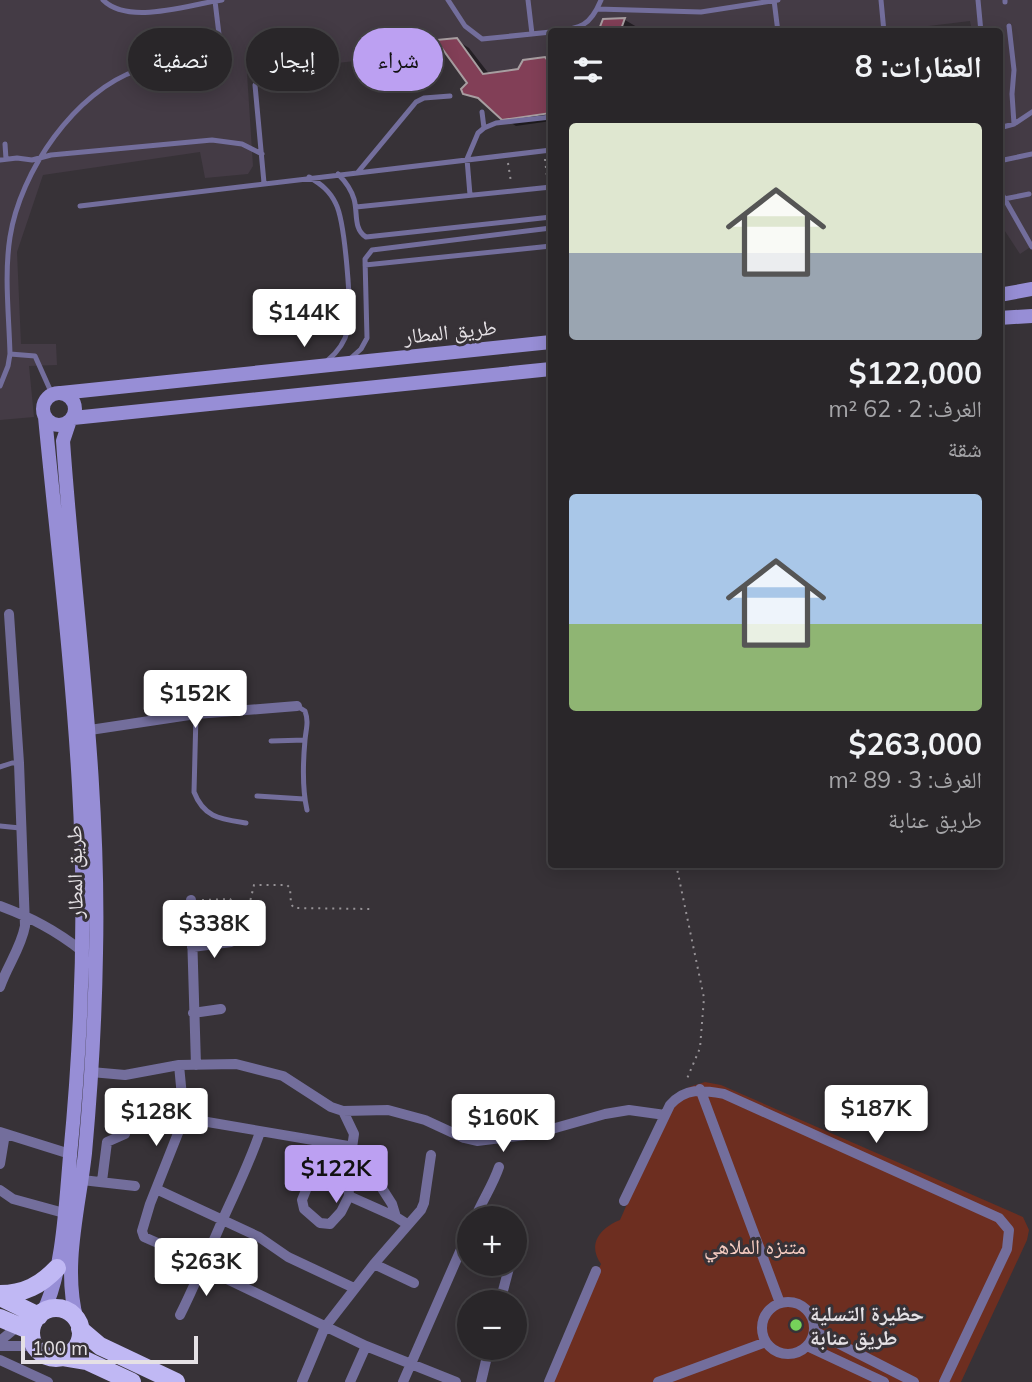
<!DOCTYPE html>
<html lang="ar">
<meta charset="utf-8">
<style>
body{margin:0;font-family:Mulish,"Noto Naskh Arabic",sans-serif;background:#353235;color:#f1f3f6;direction:rtl;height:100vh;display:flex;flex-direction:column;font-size:26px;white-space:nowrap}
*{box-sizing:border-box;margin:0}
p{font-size:23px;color:#a5a5a8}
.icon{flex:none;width:38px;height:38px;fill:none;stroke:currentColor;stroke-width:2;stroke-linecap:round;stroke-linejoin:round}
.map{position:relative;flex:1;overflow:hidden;direction:ltr}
.drawer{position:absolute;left:548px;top:28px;width:455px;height:840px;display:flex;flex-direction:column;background:#292629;border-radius:7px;box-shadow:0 4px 18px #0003,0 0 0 2px #454346;direction:rtl}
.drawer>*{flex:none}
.top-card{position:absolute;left:21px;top:28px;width:422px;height:63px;direction:rtl;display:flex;gap:14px}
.fabs{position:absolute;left:457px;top:1206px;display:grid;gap:14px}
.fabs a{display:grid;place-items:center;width:70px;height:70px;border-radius:50%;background:#292629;box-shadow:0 4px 18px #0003,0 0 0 2px #454346;font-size:35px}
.scale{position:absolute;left:21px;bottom:18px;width:177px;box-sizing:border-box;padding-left:7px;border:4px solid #e5e1e5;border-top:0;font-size:19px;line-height:24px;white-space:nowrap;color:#e5e1e5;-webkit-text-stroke:5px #373237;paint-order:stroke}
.price{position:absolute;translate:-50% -60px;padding:0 16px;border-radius:7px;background:#fff;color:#222;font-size:23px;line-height:46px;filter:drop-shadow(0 2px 4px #0008)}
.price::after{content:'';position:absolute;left:50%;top:42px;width:21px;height:16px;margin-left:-10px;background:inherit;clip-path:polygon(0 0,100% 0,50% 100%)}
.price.current{background:#bca0f2;color:#111}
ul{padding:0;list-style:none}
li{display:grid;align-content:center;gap:14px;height:371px;padding:0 21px}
li span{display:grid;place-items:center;height:217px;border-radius:7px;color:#555}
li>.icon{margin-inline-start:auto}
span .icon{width:126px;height:126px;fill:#fffc;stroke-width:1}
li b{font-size:30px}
h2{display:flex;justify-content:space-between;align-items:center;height:84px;padding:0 21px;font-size:30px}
.pill{padding:0 24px;border-radius:32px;background:#292629;box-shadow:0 4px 18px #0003,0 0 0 2px #454346;font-size:24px;line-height:63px}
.pill.current{background:#bca0f2;color:#111}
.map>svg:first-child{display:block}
.built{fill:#443b45}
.green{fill:#6d2e20}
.shadow{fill:#0007}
.building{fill:#823f57;stroke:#a89ea1;stroke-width:2}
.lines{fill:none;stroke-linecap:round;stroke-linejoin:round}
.path{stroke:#969296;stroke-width:2;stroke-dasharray:2 5;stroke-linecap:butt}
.service{stroke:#736e9c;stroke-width:5}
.minor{stroke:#736e9c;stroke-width:10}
.secondary{stroke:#978ed6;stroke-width:14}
.trunk{stroke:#c0b8f4;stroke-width:18}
.poi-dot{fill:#76d25a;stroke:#373237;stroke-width:2.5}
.labels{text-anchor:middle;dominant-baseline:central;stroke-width:6;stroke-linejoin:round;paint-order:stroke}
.street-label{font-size:21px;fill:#e5e1e5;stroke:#373237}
.park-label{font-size:21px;fill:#f7cdc2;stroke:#373237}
.poi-label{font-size:21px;font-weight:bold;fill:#e5e1e5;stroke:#373237;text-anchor:start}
</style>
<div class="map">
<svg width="1032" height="1382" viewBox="0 0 1032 1382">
<rect width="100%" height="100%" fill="#373237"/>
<path class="built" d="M0 0H1032V246L1020 254 999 222V32L972 31 970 21 879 32H551V113L502 120 478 98 463 94 461 89 467 82 445 51 247 73 253 166 248 174 205 178 200 152 43 175 17 252 21 344H56L57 365 29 366 34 417 0 420Z"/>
<path class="green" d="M705 1082 721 1085 1023 1217 1029 1230 1027 1240 961 1382H548L601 1264C587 1244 600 1228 620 1220L673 1099 689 1087Z"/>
<path class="shadow" d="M625 20 637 27 635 32H600L605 21Z
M456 40 469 48 490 75 519 71 545 59 551 62V121L516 126 503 118 486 103 464 93 469 83Z"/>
<path class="building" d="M625 18 620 32H598L603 19Z
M457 38 483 74 518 69 523 60 545 57 551 64V113L502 120 478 98 463 94 461 89 467 83 436 40Z"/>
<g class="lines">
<path class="path" d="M545 159 547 177
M508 163 511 182
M676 864 704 998 700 1048 686 1081
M202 900 230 899 235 905 249 906 254 885H287L290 888 291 904 294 908 371 909
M235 932V906"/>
<path class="service" d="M103 0C129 26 190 4 222 0
M448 0 465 26 482 39 551 32
M528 0 532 34
M774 0 778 32
M881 0 884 32
M978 0 981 32
M1005 0V2
M597 9 701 12 778 0
M1009 26 1014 70 1012 94 1014 124
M553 32C580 28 590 27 601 0
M255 85 264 183
M482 112 484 128
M999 128 1014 124 1032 112
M5 144 6 159
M0 160 17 158 32 160 51 155 212 140 242 144 262 154
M999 161 1032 154
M358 172 416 102 424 98 450 96
M338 174C345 181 351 189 354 199 358 212 353 229 366 237L551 217
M309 177C321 184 330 191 336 204 345 222 352 309 348 329 345 342 338 352 327 361
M999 189 1032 247
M470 195 467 159 478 133 484 128 496 123 551 117
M1004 199 1029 194
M80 206 551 150
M356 207 551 187
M365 265 551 246
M10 354 35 356 52 394
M351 358 361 349 367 338 365 259 372 250 551 228
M0 386 8 366 10 354C9 316 4 275 10 237 20 172 75 91 138 70 162 61 188 61 212 60L219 57 221 51 215 1
M297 706 305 711C309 722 306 729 305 740 303 762 302 788 307 810
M196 714 194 792C204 818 221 819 246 823
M271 741 305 740
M0 767 12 763H19
M257 796 304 799
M0 826 20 828"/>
<path class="minor" d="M90 730 196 714 297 706
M191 900 196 1065
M0 906C32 918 55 930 82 951
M192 947 231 942
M0 987C7 966 21 948 25 926L19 763 9 614
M193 1013 221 1009
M179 1065 184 1118 150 1204 142 1231 144 1237 194 1259 204 1268 366 1346 456 1382
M91 1072 125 1075 179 1065 236 1064 283 1076 331 1107 343 1111 388 1110 425 1120 464 1138 477 1141 534 1134 605 1114 629 1110 665 1115
M700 1089 780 1303
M343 1111 354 1134 348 1175 349 1196 396 1217
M184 1118 348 1146 354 1149 376 1179 392 1204 396 1217 407 1224
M0 1132 70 1154
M325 1143 302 1200 304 1209 320 1223 330 1224 341 1212 349 1196
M0 1164 5 1134
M82 1180 135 1186
M102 1181 107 1142 125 1134
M156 1189 259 1237 288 1257 354 1288
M0 1190 13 1199 64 1213
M624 1201 670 1105C686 1087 702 1090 724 1094L999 1218 1009 1230 1007 1249 944 1382
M475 1218C482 1201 493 1185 499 1167
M374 1264 414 1283
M500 1302 510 1264
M762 1328a26 26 0 1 1 52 0a26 26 0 1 1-52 0Z
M180 1315C196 1283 209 1251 223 1219 236 1190 250 1162 260 1132
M814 1331 914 1382
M0 1341 18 1326
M0 1346H34
M807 1346 884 1382
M0 1360 48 1382
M302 1382 325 1327 374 1264 421 1210 424 1203 431 1155
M350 1382 366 1346
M403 1382 469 1231
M481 1382 489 1348
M549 1382 596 1271
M658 1382 766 1342"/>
<path class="secondary" d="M999 295 1032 289
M999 318 1032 316
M43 409a16 16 0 1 1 32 0a16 16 0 1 1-32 0Z
M61 393 551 342
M73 418 551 369
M69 423 63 441C75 612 100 781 96 953 95 1020 91 1087 85 1153 79 1208 62 1267 77 1321
M43 1312C63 1274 66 1201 70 1156 82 1033 86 909 79 786 72 663 57 540 45 417"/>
<path class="trunk" d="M0 1294C24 1294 41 1285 57 1268
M0 1297 39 1316
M31 1333a25 25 0 1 1 50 0a25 25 0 1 1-50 0Z
M0 1318 31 1331
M80 1329 100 1346 176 1382
M63 1357 87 1361 132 1382"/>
</g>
<circle class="poi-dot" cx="796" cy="1325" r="7"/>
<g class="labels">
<g class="street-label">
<text transform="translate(450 331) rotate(-6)">طريق المطار</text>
<text transform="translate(74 872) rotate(-91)">طريق المطار</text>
</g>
<g class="park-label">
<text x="755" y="1246">متنزه الملاهي</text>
</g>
<g class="poi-label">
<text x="810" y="1313">حظيرة التسلية<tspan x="810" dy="24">طريق عنابة</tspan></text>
</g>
</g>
</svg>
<div class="fabs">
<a>+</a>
<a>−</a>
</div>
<div class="scale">100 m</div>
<b class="price" style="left:304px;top:349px">$144K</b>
<b class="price" style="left:195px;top:730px">$152K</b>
<b class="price" style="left:214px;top:960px">$338K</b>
<b class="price" style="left:876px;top:1145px">$187K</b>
<b class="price" style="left:156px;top:1148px">$128K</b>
<b class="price" style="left:503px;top:1154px">$160K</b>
<b class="price current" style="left:336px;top:1205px">$122K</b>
<b class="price" style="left:206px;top:1298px">$263K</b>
<div class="top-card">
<a class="pill current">شراء</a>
<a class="pill">إيجار</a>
<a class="pill">تصفية</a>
</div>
<section class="drawer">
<h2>العقارات: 8<svg class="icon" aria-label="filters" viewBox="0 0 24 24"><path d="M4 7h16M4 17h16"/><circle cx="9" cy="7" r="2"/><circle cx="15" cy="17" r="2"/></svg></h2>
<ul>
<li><span style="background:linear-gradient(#dfe7d0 60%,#9aa5b1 0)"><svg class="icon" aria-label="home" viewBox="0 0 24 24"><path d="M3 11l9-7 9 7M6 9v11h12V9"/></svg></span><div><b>$122,000</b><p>الغرف: 2 · 62 m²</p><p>شقة</p></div></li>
<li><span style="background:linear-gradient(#a9c7e8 60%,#8fb573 0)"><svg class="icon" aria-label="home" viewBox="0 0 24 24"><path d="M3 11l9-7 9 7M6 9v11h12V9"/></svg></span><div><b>$263,000</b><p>الغرف: 3 · 89 m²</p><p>طريق عنابة</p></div></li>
</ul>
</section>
</div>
